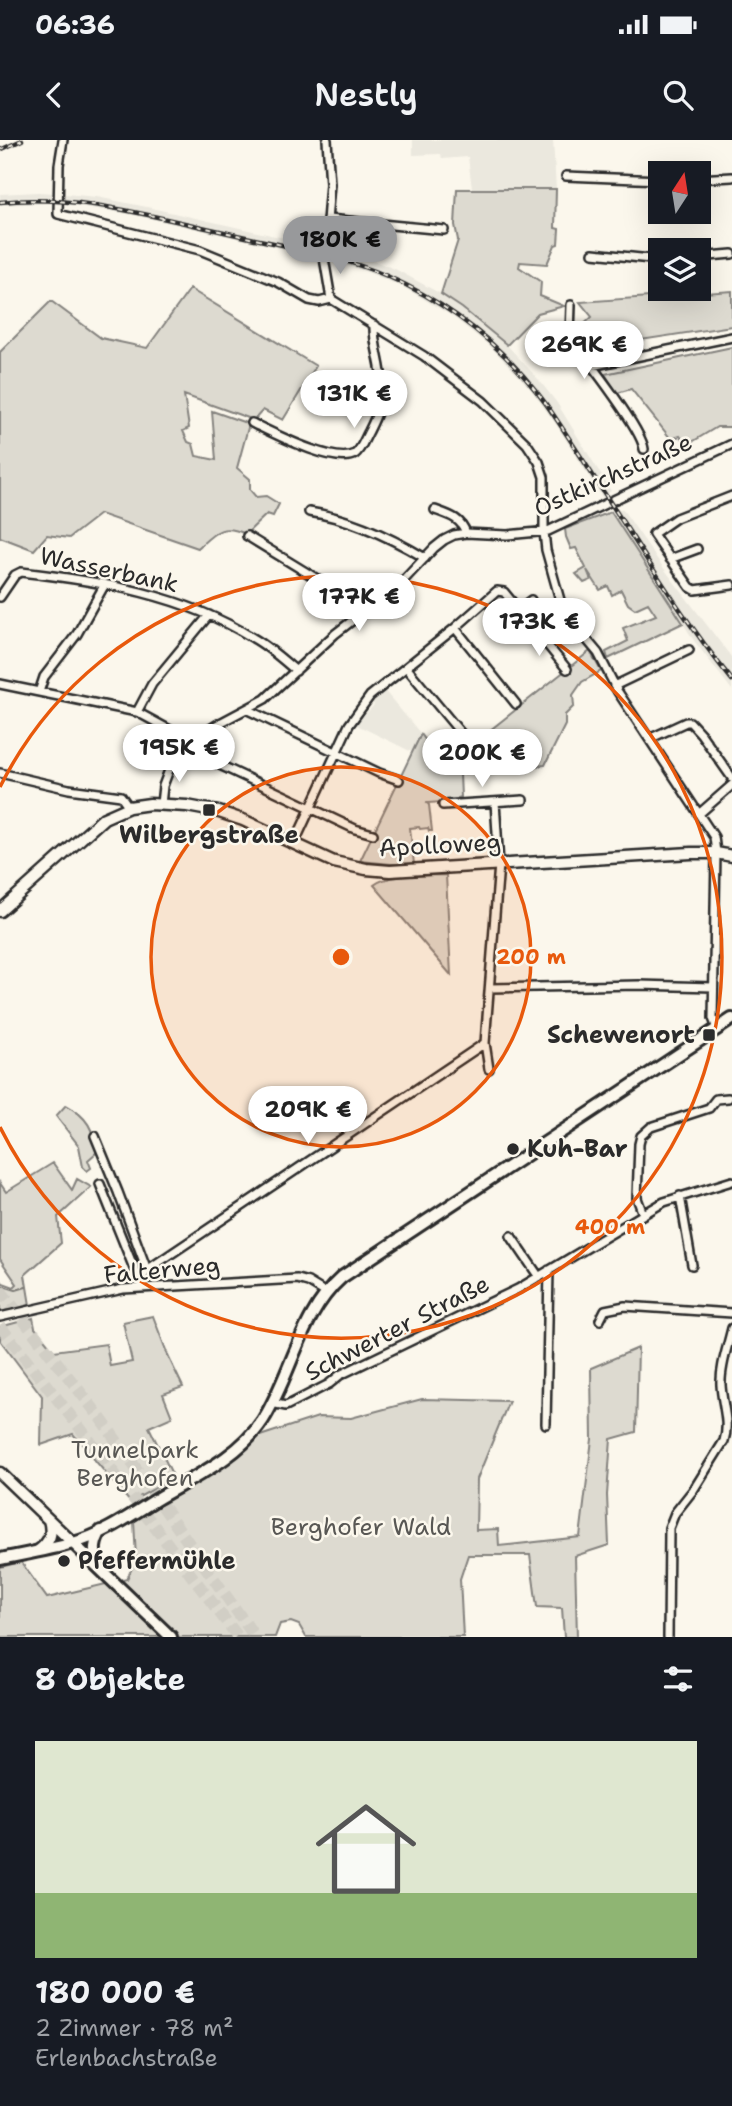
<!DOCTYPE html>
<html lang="de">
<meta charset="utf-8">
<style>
body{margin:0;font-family:"Shantell Sans",sans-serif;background:#242831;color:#f1f3f6;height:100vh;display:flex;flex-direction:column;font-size:26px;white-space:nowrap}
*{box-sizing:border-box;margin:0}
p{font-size:23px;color:#9ea1a6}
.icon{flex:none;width:38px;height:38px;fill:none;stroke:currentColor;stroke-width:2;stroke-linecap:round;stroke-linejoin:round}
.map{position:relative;height:1497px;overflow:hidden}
.sheet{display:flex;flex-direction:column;background:#171b24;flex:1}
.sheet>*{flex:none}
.needle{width:46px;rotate:12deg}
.fabs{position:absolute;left:648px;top:21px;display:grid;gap:14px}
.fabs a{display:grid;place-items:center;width:63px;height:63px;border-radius:0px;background:#171b24;box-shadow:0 7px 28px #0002;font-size:35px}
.price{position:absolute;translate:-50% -60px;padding:0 16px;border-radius:24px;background:#fff;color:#222;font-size:23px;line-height:46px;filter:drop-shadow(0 2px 4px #0008)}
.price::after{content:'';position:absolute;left:50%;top:42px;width:21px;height:16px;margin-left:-10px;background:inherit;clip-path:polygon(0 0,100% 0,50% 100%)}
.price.active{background:#98999b;color:#111}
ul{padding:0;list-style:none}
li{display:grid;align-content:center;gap:14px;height:371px;padding:0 35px}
li span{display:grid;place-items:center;height:217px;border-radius:0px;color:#555}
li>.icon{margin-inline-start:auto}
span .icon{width:126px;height:126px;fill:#fffc;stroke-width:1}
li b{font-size:30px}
h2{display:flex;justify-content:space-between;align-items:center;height:84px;padding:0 35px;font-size:30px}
.status{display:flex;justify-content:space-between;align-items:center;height:49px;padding:0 35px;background:#171b24;direction:ltr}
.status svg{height:19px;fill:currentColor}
header{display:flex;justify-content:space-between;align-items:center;height:91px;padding:0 35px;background:#171b24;font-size:32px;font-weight:600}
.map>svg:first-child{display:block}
.built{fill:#ebe8de}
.green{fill:#dddad0;stroke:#84827e;stroke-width:2}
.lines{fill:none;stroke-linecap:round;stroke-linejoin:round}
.stream{stroke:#7b7a75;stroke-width:2}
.trunk-tunnel{stroke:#d1cec5;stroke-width:12;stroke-dasharray:12 6;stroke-linecap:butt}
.minor-casing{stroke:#2b2b2b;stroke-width:12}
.tertiary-casing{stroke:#2b2b2b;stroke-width:15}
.secondary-casing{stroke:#2b2b2b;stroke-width:16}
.minor{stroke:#fbf7ec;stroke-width:7}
.tertiary{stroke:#fbf7ec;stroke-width:10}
.secondary{stroke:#fbf7ec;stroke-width:10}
.rail-casing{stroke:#2b2b2b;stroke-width:4.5}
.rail{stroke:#fbf7ec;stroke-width:2;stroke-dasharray:5;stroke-linecap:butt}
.ring{fill:none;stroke:#e8590c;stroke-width:3.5}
.poi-dot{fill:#2b2b2b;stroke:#fbf7ec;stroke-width:2.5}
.labels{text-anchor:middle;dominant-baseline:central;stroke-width:5;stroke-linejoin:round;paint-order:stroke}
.street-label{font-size:24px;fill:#2b2b2b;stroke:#fbf7ec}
.poi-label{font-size:24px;font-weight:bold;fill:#2b2b2b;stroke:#fbf7ec;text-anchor:start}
.park-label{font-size:24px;fill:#585754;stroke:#fbf7ec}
.centre{fill:#e8590c;stroke:#fbf7ec;stroke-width:3.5}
.ring-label{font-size:21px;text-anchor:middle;font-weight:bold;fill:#e8590c;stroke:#fbf7ec;stroke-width:5;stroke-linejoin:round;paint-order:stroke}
</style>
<div class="status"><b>06:36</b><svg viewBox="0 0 49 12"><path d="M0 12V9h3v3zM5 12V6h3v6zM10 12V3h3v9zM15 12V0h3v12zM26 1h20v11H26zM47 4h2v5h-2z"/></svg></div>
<header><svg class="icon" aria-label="back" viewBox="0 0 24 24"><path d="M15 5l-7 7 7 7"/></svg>Nestly<svg class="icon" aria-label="search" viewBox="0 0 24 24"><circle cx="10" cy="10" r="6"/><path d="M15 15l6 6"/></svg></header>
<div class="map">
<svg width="732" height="1497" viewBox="0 0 732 1497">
<rect width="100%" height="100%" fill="#fbf7ec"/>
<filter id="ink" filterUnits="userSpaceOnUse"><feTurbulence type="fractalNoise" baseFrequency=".0143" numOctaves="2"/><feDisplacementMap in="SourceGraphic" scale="14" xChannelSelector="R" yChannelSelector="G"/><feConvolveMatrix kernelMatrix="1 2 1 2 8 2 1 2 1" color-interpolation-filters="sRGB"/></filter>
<g filter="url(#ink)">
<path class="built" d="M413 0H553L556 49H472L468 17 442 19 441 14 413 15Z
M38 52 54 53 53 63 0 65V54Z
M65 54 97 57 147 67 293 100 318 106 319 109 317 116 134 75 65 64Z
M332 110 366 118 395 129 441 154 482 183 507 205 539 240 557 263 611 351 602 357 556 284 530 248 492 208 452 176 405 148 367 132 329 120Z
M610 370H623L665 430 732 518V550L695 502Z
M383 549 421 594 412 612 355 584 360 574 363 576 374 565 371 561Z"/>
<path class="green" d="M457 49H556L555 88 559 89 558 104 555 105 547 124 520 122 519 127 541 142 540 156 564 166 538 173 507 205 462 168 441 154 458 100 455 85Z
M190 149 316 226 283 280 263 270 254 280 184 255 189 288 183 291 188 302 193 304 196 316 216 320 212 271 249 284 237 328 250 339V350L256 357 266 356 279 364 273 376 267 374 246 394C222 383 215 392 198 408L100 374 69 398 47 395 34 410 0 397V212L51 161 101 198 147 208Z
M732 151V186L634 201 635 210 595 219C584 213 578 203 578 190L592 177 580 162Z
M732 207V287H717L687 305 680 296 671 299 631 249 617 253 605 234Z
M611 372 683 483 608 519 606 512 628 501 623 488 656 475 648 463 635 469 628 464 621 450 612 455 608 446 600 450 587 430 591 440 584 443 576 434 586 428 576 408 571 409 566 397 565 389Z
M590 511 601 531 582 542 573 555 574 566 565 575V585L545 625 460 634 461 657 458 658V661L427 663 429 665 432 691H429L428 688 420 689 419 687 410 688 414 724H391L360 721 421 594 442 623 446 625Z
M446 735 451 835 374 745C387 733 428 736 446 735Z
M66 965C88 977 93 989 97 1012L88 1020 91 1028 87 1031 83 1027 79 1006 56 976Z
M53 1023 72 1050 77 1039 91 1047 58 1077 61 1103 25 1135 30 1165 0 1172V1139L3 1143 14 1147 17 1144 0 1119V1043L6 1052Z
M153 1176 169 1218 183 1247 163 1254 172 1277 149 1287 174 1338 130 1362 73 1294 41 1305 42 1256 0 1200V1187L33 1178 35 1188 54 1211 106 1204 110 1226 132 1222 123 1182Z
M638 1208 636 1292 611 1299 607 1355 609 1405 575 1416 577 1497H564L562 1468 537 1467 530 1415H468L460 1439 463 1497H306L299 1485 291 1482 280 1484 275 1497H164L161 1494 158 1497H0V1427L21 1422 47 1458 127 1439 136 1419 134 1381 231 1322 257 1297 318 1277 351 1278 422 1259 509 1261 477 1339 476 1390 498 1389 499 1406 580 1397 592 1299 591 1228Z"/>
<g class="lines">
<path class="stream" d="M0 1145 16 1150 26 1147"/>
<path class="trunk-tunnel" d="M0 1150 99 1276 255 1497
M0 1186 80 1288 238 1497"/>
<g class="minor-casing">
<path id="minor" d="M63 0 59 25 58 74 200 110 278 142 309 160 319 162 331 159
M327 0 330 44 324 118 331 159 424 216 483 261 527 304 539 322 544 337V392L546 410 560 460 572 482 598 513 618 552 714 697 716 713 713 878 717 889
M566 36 660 40
M698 39 732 37
M328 79 444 90
M593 113 660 120
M698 117 732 114
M571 165 570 196 573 203C588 220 642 290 644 309
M591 226 732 197
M252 283C271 292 335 326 355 314 361 310 365 298 369 291 377 275 382 263 382 245 382 224 373 205 374 185
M732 356 676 378 653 394 690 447 695 450 732 445
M435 370C449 375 461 378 466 393
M309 372C349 378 390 397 425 418
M247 396 350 459 364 471
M670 419 697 409
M0 457 15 435 21 432C101 441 184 455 253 498 269 507 282 519 296 531
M519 469 531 460
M455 488 516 564
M406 527 469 603
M0 544 137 572 185 598 207 619 355 689 373 694
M614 546 689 510
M39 552 44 537 77 494 105 444
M248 570 379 633 399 640
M137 572 152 544 209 475
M649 599 686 582H690L701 594 732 638
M0 633 69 649 121 656 129 667
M161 664 163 646 169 630 188 603 218 584 265 559 335 494 402 442 434 408 444 400 454 395 466 393 507 395 548 391 732 304
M443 665 523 660
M700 673 732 645
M294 704 349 585 370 556 455 488 497 451 504 452 567 529
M490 848 639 845 713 847
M489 929 485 903 499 724 495 662
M95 996 118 1052 147 1130
M100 1044 137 1136 141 1141
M680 1056 692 1125
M643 1074 637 1058 639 1004 641 996 651 987 709 968 716 959 728 958
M511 1096 539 1137
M143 1148 141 1141 147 1130 485 903
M0 1177 123 1149 297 1139 308 1142 326 1153
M600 1180 605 1170 625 1166 732 1173
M271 1263 286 1266 329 1244 340 1235 518 1149 664 1062 732 1041
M546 1284 549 1130
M668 1497 669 1388 675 1373 694 1349 724 1301C730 1282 722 1265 721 1245 720 1227 728 1206 732 1188"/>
</g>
<g class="tertiary-casing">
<path id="tertiary" d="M0 771 104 678 129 667 150 664 187 666 219 672 243 680 334 722 366 729 390 731 691 713H716L732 716
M0 1333 73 1403
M38 1411C50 1402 53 1394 49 1380"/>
</g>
<g class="secondary-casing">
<path id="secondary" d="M73 1403 171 1497
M0 1419C24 1414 49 1410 73 1403 103 1395 131 1375 157 1359 194 1337 239 1317 263 1280 292 1234 300 1174 342 1137L732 879
M98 1424C93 1411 94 1403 101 1391"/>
</g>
<use href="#minor" class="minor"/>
<use href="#tertiary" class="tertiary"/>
<use href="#secondary" class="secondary"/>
<g class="rail-casing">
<path id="rail" d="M0 10 22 0
M0 62C76 54 151 76 224 92 278 105 336 114 387 136 450 164 505 208 546 264 565 291 583 320 601 348 643 413 683 479 732 540"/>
</g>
<use href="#rail" class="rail"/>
</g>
</g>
<circle cx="341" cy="817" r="190" fill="#e8590c" fill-opacity=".12"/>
<g class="ring">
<circle cx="341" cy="817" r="190"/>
<path d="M0 647A381 381 0 1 1 0 987"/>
</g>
<g class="poi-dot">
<rect x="202" y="663" width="14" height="14" rx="3.5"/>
<rect x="702" y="888" width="14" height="14" rx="3.5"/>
<circle cx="513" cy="1009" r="7"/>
<circle cx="64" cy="1421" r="7"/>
</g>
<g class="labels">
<g class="street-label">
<text transform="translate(613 335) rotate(-24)">Ostkirchstraße</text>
<text transform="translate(109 430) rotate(12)">Wasserbank</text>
<text transform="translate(440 705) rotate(-3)">Apolloweg</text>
<text transform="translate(162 1130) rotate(-5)">Falterweg</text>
<text transform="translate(397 1188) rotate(-27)">Schwerter Straße</text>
</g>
<g class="poi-label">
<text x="209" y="695" text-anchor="middle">Wilbergstraße</text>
<text x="695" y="895" text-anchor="end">Schewenort</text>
<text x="527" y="1009">Kuh-Bar</text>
<text x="78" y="1421">Pfeffermühle</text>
</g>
<g class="park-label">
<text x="135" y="1310">Tunnelpark<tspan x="135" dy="28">Berghofen</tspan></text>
<text x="361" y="1387">Berghofer Wald</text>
</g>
</g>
<circle cx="341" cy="817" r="10" class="centre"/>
<g class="ring-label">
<text x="531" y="824">200 m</text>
<text x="610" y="1094">400 m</text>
</g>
</svg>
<div class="fabs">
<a><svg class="needle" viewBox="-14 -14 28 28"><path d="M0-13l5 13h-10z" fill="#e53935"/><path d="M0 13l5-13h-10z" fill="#9ea1a6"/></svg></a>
<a><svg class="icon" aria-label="layers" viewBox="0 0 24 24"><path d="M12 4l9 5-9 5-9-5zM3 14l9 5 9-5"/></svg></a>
</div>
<b class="price active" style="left:340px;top:136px">180K €</b>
<b class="price" style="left:584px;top:241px">269K €</b>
<b class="price" style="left:354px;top:290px">131K €</b>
<b class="price" style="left:359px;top:493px">177K €</b>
<b class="price" style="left:539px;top:518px">173K €</b>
<b class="price" style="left:179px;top:644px">195K €</b>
<b class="price" style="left:482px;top:649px">200K €</b>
<b class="price" style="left:308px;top:1006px">209K €</b>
</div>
<section class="sheet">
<h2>8 Objekte<svg class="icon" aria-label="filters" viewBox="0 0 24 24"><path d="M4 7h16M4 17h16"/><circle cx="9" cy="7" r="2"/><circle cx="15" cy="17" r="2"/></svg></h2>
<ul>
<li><span style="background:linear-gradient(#dfe7d0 70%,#8fb573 0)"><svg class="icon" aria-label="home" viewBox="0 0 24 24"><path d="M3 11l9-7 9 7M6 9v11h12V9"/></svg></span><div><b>180 000 €</b><p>2 Zimmer · 78 m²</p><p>Erlenbachstraße</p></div></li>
</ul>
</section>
